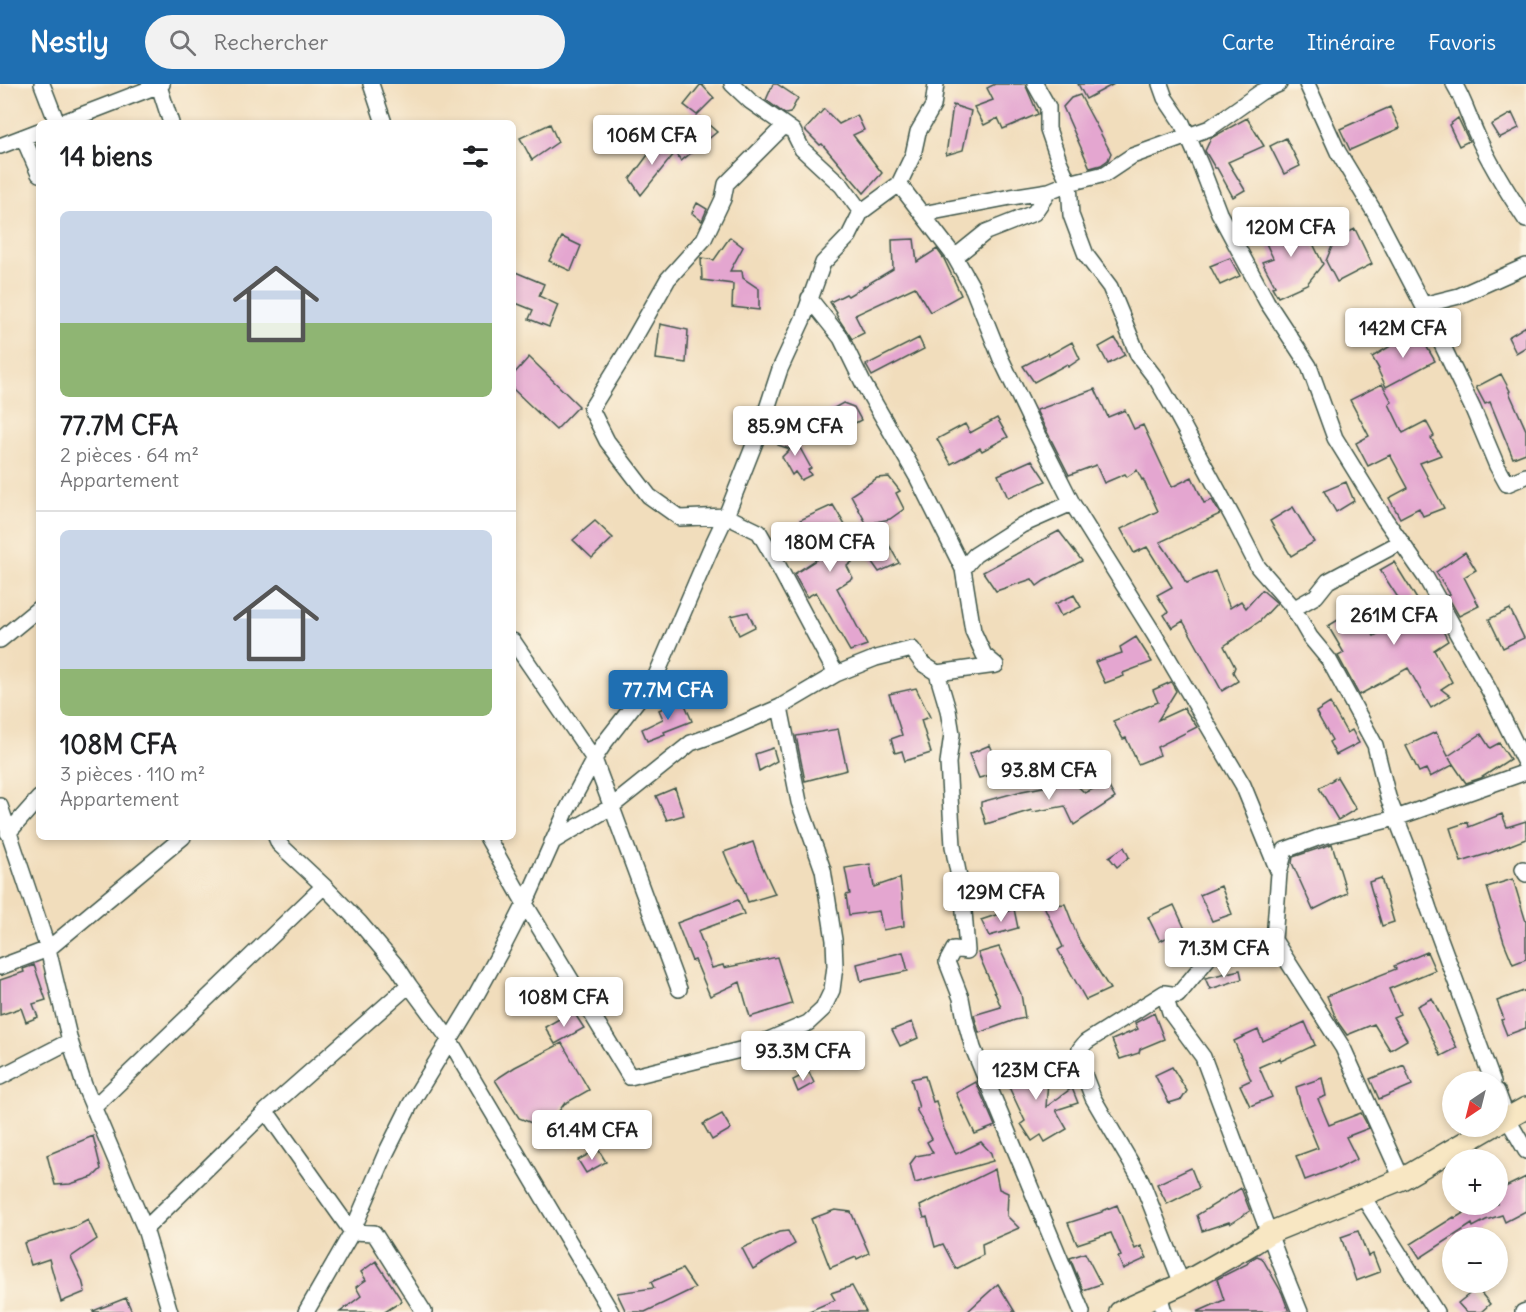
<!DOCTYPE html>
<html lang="fr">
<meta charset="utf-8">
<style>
body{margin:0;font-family:Delius,sans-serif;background:#f2f2f2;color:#202124;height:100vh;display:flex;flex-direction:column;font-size:22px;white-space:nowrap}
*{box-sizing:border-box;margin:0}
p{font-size:20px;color:#757577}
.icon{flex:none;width:33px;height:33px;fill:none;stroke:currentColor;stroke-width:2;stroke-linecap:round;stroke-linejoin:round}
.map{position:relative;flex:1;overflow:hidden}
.sheet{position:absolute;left:36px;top:36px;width:480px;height:720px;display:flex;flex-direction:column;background:#fff;border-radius:9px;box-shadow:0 3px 9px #0003}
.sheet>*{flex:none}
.needle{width:39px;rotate:215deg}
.tools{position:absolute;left:1442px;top:987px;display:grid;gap:12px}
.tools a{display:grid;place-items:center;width:66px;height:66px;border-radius:50%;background:#fff;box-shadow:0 3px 9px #0003;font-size:30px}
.price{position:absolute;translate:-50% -51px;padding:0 14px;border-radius:6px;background:#fff;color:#222;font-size:20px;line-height:39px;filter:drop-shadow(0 2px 3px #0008)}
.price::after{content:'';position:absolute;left:50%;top:36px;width:18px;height:14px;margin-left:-9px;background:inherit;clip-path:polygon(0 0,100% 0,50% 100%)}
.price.selected{background:#1f6fb2;color:#fff}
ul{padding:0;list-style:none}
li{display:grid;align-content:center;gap:12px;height:318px;padding:0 24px}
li+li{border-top:2px solid #e0e0e0}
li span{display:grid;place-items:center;height:186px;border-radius:9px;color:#555}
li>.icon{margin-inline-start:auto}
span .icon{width:108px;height:108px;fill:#fffc;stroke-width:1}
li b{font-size:26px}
h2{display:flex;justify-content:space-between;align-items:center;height:72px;padding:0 24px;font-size:26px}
header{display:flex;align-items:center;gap:36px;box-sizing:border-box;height:84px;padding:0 30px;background:#1f6fb2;color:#fff}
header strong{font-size:28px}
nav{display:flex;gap:33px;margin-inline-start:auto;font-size:21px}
.search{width:420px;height:54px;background:#f2f2f2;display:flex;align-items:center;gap:15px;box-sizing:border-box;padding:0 21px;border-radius:33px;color:#757577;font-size:22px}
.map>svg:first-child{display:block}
.building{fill:#e4a6d0}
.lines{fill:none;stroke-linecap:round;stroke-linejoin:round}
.street-casing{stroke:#3e5548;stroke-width:18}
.secondary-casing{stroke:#3e5548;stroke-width:24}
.street{stroke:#fff;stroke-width:15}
.secondary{stroke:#f8e7c3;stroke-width:21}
</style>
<header>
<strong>Nestly</strong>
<div class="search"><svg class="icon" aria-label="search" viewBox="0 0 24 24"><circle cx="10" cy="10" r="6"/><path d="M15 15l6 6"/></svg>Rechercher</div>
<nav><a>Carte</a><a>Itinéraire</a><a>Favoris</a></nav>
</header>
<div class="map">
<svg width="1526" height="1228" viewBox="0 0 1526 1228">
<rect width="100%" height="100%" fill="#fcf5e5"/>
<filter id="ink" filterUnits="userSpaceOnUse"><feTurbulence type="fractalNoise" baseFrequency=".0167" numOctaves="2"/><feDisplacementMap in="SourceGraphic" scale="12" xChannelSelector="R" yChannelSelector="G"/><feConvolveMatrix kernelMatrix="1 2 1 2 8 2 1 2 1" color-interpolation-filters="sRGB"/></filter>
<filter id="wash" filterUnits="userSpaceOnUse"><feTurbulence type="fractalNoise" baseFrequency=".008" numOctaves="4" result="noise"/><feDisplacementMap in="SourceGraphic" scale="24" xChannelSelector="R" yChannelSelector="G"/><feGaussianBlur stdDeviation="1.35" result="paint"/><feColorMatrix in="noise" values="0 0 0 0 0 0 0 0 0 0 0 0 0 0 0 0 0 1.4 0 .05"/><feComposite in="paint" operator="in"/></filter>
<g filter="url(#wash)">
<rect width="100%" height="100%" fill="#f1ddbc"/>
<g id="blocks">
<path class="building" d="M701 0 714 14 697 31 684 21Z
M773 0H777L798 14 790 29 785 30 766 16Z
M995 0H1025L1038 30 1003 45 998 34 984 41 974 23 993 16 987 4Z
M1078 0H1114L1086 15Z
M1080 11 1111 69 1108 76 1101 81 1090 84 1063 23 1071 14Z
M953 21 971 27 963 66 946 71Z
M1390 23 1400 44 1350 66 1340 45Z
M824 25 839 40 857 31 864 46 853 51 882 89 864 109 822 60 820 61 805 46Z
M1512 29 1519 44 1499 54 1491 41Z
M700 33 717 48 681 77 672 61Z
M1247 34 1264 62 1228 78 1245 106 1233 113 1217 84H1215L1205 67 1211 54Z
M1458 34 1469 57 1459 62 1449 41Z
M550 40 558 58 532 76 520 54Z
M662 52 674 70 641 111 630 95Z
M1286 54 1300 82 1284 90 1270 62Z
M697 119 707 125 702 137 692 129Z
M1301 135 1323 180 1307 200 1278 213 1272 203 1275 202 1262 178 1273 174 1263 153Z
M1355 145 1372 180 1337 198 1326 177 1335 155Z
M562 153 581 162 571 187 549 177Z
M730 153 743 163 730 187H742L743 194 759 205V226L732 223 733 200 702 196 701 174 714 176Z
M914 155 917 178 937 165 944 175 961 211 930 228 915 203 855 231 864 249 852 255 840 237 836 230 837 229 830 218 846 210 848 212 893 185 892 156Z
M1230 174 1240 192 1220 201 1210 182Z
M513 187 544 200 539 212 558 221 549 243 529 235 533 226 513 218Z
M660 240 688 246 686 279 656 275Z
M1526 242V263L1516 269 1508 253Z
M1417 246 1435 277 1386 303 1378 286 1379 285 1372 273Z
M919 254 924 265 872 292 866 281Z
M1115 254 1125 271 1108 280 1099 263Z
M1072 258 1080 275 1068 283 1067 280 1034 298 1023 282 1048 269 1049 271Z
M529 273 579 322 556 346 513 305V291Z
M1501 290 1510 307 1509 308 1526 346V369L1513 374 1490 318 1485 320 1476 303Z
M1382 300 1392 318 1389 320 1403 349 1426 337 1434 352 1431 354 1441 371 1420 379 1444 424 1423 432 1419 424 1400 434 1389 414 1408 404 1390 371 1368 382 1356 359 1369 352 1350 316Z
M1095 305 1108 333 1125 326 1134 345 1143 341 1172 403 1192 393 1204 419 1212 416 1220 430 1160 458 1180 487 1185 497 1187 499 1215 487 1230 524 1241 517 1246 524 1262 506 1277 519 1260 537 1224 562 1235 583 1233 588 1238 597 1222 607 1183 537 1172 544 1164 531 1168 528 1157 511 1172 503 1147 463 1134 469 1121 445 1158 427 1143 395 1142 396 1137 386 1127 393 1125 390 1104 399 1096 381 1069 391 1037 328V326Z
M843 319 854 323 861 336 823 356 812 336Z
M997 334 1008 353 982 367 980 364 951 380 937 355 965 340 970 349Z
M783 346 795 355 811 384 808 386 811 391 801 396 795 388 792 391 782 373 790 365 778 361Z
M1032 376 1046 397 1008 414 998 391Z
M889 393 900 407 896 409 904 425 890 435 876 438 899 479 879 488 867 471 866 439 851 411 877 394Z
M1346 398 1354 417 1336 428 1324 407Z
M833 421 848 446 835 450 852 478 847 482 853 494 837 504 867 561 850 567 816 508 807 513 794 490 822 472 800 436Z
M1293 423 1314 458 1291 472 1270 437Z
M595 437 613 454 592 474 573 456Z
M1059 447 1082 477 1044 497 1037 502 1032 495 996 507 983 488Z
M1465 468 1476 486 1464 493 1479 522 1459 532 1447 511 1450 510 1436 488Z
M1394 478 1423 525 1424 524 1437 543 1440 541 1448 557 1434 566 1452 598 1441 605 1450 612 1431 624 1408 584 1359 611 1338 572 1344 569 1328 542 1358 524 1374 552 1410 532 1380 486Z
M1074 511 1081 523 1061 532 1055 520Z
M1510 525 1524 554 1503 564 1489 535Z
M748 528 755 543 739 551 731 532Z
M1136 553 1152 578 1123 589 1124 592 1105 599 1095 578 1122 569 1120 563Z
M1171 598 1176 607 1158 636 1184 624 1197 643 1157 663 1160 671 1138 680 1126 654 1123 655 1113 637 1158 618 1153 606Z
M916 604 930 633 921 636 931 669 905 677 902 667 895 669 891 655 902 651 889 610Z
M683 616 692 637 664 648 665 650 647 657 642 645 663 635 659 626Z
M1330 619 1347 649 1352 646 1359 659 1336 671 1329 658 1332 656 1316 628Z
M838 645 847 686 805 697 796 652Z
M1436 648 1448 672 1481 650 1490 664 1499 659 1510 675 1481 694 1466 699 1449 674 1453 681 1430 693 1426 685 1419 688 1406 662Z
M990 661 1002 688 979 694 969 670Z
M773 664 777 677 759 687 755 670Z
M1066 691 1085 709 1106 698 1115 714 1074 741 1065 722 1033 728 1032 726 986 740 981 723V718L1022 707 1048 702Z
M1337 693 1356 725 1338 736 1319 704Z
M675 704 684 731 667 736 656 712Z
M1502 730 1507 743 1526 737V755L1490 769 1461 778 1450 744 1468 738 1469 743Z
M753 758 758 773 775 810 748 818 742 802 729 780 724 768Z
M1332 760 1347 809 1313 826 1292 779 1293 773Z
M1124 763 1129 773 1117 783 1109 773Z
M870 780 874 803 900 794 902 813 904 842 883 846 879 827 849 831 846 811 850 810 845 784Z
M1381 794 1394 838 1382 842 1369 798Z
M1513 795 1526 838V875L1513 880 1504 858 1487 803Z
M1221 802 1232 830 1212 837 1200 811Z
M738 816 744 830 698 847 712 884 723 881 724 884 777 873 792 920 750 933 740 898 710 912 695 876 692 877 677 839Z
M1065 820 1079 856 1110 905 1086 916 1058 866 1063 863 1044 822Z
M1174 821 1185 845 1160 857 1148 833Z
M1014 825 1018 844 989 852 981 836Z
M999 863 1021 910 1025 934 1015 936 979 949 974 931 1001 923 978 869Z
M903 868 908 887 861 897 857 880Z
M1427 868 1435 886 1389 905 1400 930 1393 933 1407 956 1390 966 1374 940 1347 951 1337 937 1327 912 1396 885 1394 882Z
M34 881 46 916 33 920 38 933 26 938 21 924 0 931V896L24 888 23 885Z
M1240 886 1242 895 1210 905 1205 894Z
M1526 906V944L1507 951 1501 936 1504 935 1497 917Z
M1432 914 1457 964 1441 972 1417 922Z
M573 927 584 944 555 960 545 943Z
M1154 929 1164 955 1140 965 1139 969 1120 975 1112 956 1138 945 1135 939Z
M912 938 918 954 900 962 892 946Z
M1305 938 1315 961 1281 977 1280 974 1259 983 1272 1013 1250 1022 1240 1001 1251 996 1234 957 1258 946 1263 957Z
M850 953 858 968 812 980 806 966Z
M562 959 589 1006 564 1020 557 1030 540 1031 534 1040 519 1034 495 996 515 983Z
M1013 975 1022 985 1030 982 1048 997 1046 1023 1072 1004 1078 1019 1056 1026 1067 1045 1045 1058 1041 1051 1032 1057 1021 1040 1025 1037 999 982Z
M1404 981 1412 1001 1379 1015 1370 995Z
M1172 983 1187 1007 1182 1015 1169 1019 1155 991Z
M809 988 814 999 798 1008 793 996Z
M925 992 933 1018 936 1017 944 1045 956 1070 981 1058 991 1069 993 1077 915 1099 910 1080 916 1072 933 1069 927 1058 932 1055 916 1025 919 1024 911 995Z
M1322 994 1326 1012 1318 1015 1329 1041 1361 1029 1369 1044 1346 1053 1357 1075 1338 1085 1337 1084 1305 1096 1296 1072 1318 1064 1302 1025 1296 1003Z
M976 998 995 1042 975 1050 956 1009Z
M722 1030 731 1045 712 1056 703 1040Z
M93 1052 101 1085 93 1093 70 1100 55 1101 47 1071Z
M598 1065 606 1078 586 1089 578 1076Z
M1191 1084 1199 1104 1167 1120 1157 1100Z
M995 1085 999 1105 1008 1109 1007 1132 1019 1144 982 1160 983 1171 956 1185 943 1160 935 1163 927 1133 924 1134 920 1122Z
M1526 1093V1127L1505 1138 1502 1131 1486 1136 1473 1143 1472 1140 1420 1174 1411 1160 1454 1133 1455 1134 1479 1120H1497V1107Z
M1241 1104 1250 1127 1230 1140 1229 1138 1202 1147 1197 1131Z
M1117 1121 1135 1165 1141 1162 1147 1174 1123 1185 1118 1173 1121 1172 1111 1149 1077 1160 1068 1139 1102 1128V1127Z
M835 1126 851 1128 869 1169 857 1175 856 1173 830 1184 811 1135Z
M88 1136 97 1155 71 1173 82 1196 85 1208 61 1218 49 1175 31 1181 24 1159 77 1142Z
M788 1147 795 1160 753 1185 742 1164 779 1148Z
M1358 1147 1368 1172 1373 1170 1380 1188 1356 1197 1341 1153Z
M1085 1169 1101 1200 1083 1206 1070 1174Z
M1257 1172 1262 1174 1282 1209 1289 1228H1197L1224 1216 1217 1195 1247 1180 1250 1176Z
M376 1177 402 1217 385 1228H340L361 1212 356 1203 366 1196 361 1188Z
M682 1185 695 1204 645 1228H626L617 1209 654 1204 651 1198Z
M998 1200 1015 1228H967Z
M852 1202 866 1228H807L835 1216 831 1209Z
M1477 1204 1490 1220 1481 1228H1466L1458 1219Z
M126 1214 132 1228H93V1227Z"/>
</g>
</g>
<g filter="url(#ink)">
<use href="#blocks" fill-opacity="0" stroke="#3e5548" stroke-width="1.5"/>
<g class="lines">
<g class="street-casing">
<path id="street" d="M42 0 57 39
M371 0 384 39
M732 0 750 17 793 47 802 65 842 102 861 128
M1160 0 1165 14 1182 39 1201 82 1219 129 1267 218 1309 282 1335 354 1385 435 1426 494 1489 606 1526 681
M1279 0 1261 8 1210 44 1132 72 1105 90 1069 99 1071 131 1086 171 1110 203 1138 271 1157 296 1175 327 1233 434 1258 483 1292 522 1310 553 1329 576 1375 661 1388 713 1413 777 1429 825 1493 998
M1307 0 1338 68 1375 129 1423 221 1473 325 1497 382 1507 400 1526 392
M1454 0C1464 16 1469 34 1477 51 1490 81 1508 109 1526 136
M159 2 171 39
M61 39 162 0
M784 42 726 100 723 115 704 155 668 195 627 267 591 325 607 357 649 412 680 434 726 432 759 448 774 474 836 590
M23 53 39 90
M0 62 39 47
M899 100 955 173 973 205 1001 275 1037 350 1072 419 1154 550 1243 701 1279 789 1274 856 1343 964 1402 1095
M922 130 1011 113 1049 107
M955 173 986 148 1034 129 1049 107 1069 99 1059 77 1048 45V23L1035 0
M809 214 841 254 863 299 917 393 963 485 973 547 984 571 996 581
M1423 221 1459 212 1526 182
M963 485 975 471 1022 441 1072 419
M1293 525 1316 512 1328 497 1401 458
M0 556 39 524
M513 557 594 675 679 905
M937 589 948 626 952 650 948 679 953 762 963 814 967 867 954 865 947 878 961 914 965 935 973 964 1082 1228
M0 722 48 865 70 957 84 1001 145 1145 170 1228
M8 749 39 714
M276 753 279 760 324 802 360 839 398 884 409 901 449 955 611 1228
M487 753 525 820 630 993 752 963 808 939 823 925 832 906 835 882 834 856 823 786 799 718 780 623
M552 758 611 723 691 659 725 647 780 623 836 590 876 574 912 565 923 580 937 589 996 581
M1523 785 1526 790
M1279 789 1285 766 1320 753 1396 734 1526 688
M0 883 48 865 183 753
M1164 909 1170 928 1203 973 1279 1176 1300 1228
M0 993 70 957
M1497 1007 1507 1034 1526 1067
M93 1024 324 802
M266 1027 352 1148 374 1149 424 1228
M1362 1111 1436 1228
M145 1145 266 1027 409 901
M1182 1200 1141 1096 1093 1014 1078 975 1080 965 1086 958 1164 909 1178 911 1215 866 1274 856
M1159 1210 1164 1228
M306 1228 352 1148 386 1069 410 1021 472 919 504 861 525 820 566 728 594 675 605 658 655 594 710 466 726 432 761 343 780 285 803 235 823 179 849 152 861 128 899 100 913 71 918 48 933 22 936 0
M1523 1228 1526 1227"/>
</g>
<g class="secondary-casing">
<path id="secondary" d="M1497 1040 1526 1024
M1120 1228 1182 1200 1254 1159 1269 1149 1402 1095 1493 1042"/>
</g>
<use href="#street" class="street"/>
<use href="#secondary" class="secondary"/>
</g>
</g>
</svg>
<div class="tools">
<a><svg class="needle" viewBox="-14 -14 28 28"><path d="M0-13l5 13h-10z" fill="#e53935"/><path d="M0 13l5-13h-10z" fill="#757577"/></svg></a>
<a>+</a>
<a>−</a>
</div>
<b class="price" style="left:652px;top:82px">106M CFA</b>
<b class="price" style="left:1291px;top:174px">120M CFA</b>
<b class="price" style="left:1403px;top:275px">142M CFA</b>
<b class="price" style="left:795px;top:373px">85.9M CFA</b>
<b class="price" style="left:830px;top:489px">180M CFA</b>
<b class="price" style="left:1394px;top:562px">261M CFA</b>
<b class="price selected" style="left:668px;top:637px">77.7M CFA</b>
<b class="price" style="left:1049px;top:717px">93.8M CFA</b>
<b class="price" style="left:1001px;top:839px">129M CFA</b>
<b class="price" style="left:1224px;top:895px">71.3M CFA</b>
<b class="price" style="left:564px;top:944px">108M CFA</b>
<b class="price" style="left:803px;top:998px">93.3M CFA</b>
<b class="price" style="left:1036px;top:1017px">123M CFA</b>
<b class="price" style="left:592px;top:1077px">61.4M CFA</b>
<section class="sheet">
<h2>14 biens<svg class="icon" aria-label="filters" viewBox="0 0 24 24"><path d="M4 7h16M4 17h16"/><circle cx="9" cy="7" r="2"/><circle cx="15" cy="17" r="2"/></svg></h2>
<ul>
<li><span style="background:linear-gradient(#c9d6e8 60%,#8fb573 0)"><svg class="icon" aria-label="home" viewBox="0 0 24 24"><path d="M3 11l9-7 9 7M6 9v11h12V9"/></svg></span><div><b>77.7M CFA</b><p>2 pièces · 64 m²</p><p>Appartement</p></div></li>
<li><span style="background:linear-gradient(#c9d6e8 75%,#8fb573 0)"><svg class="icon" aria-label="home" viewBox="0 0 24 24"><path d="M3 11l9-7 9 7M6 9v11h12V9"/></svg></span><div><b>108M CFA</b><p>3 pièces · 110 m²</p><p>Appartement</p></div></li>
</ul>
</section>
</div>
